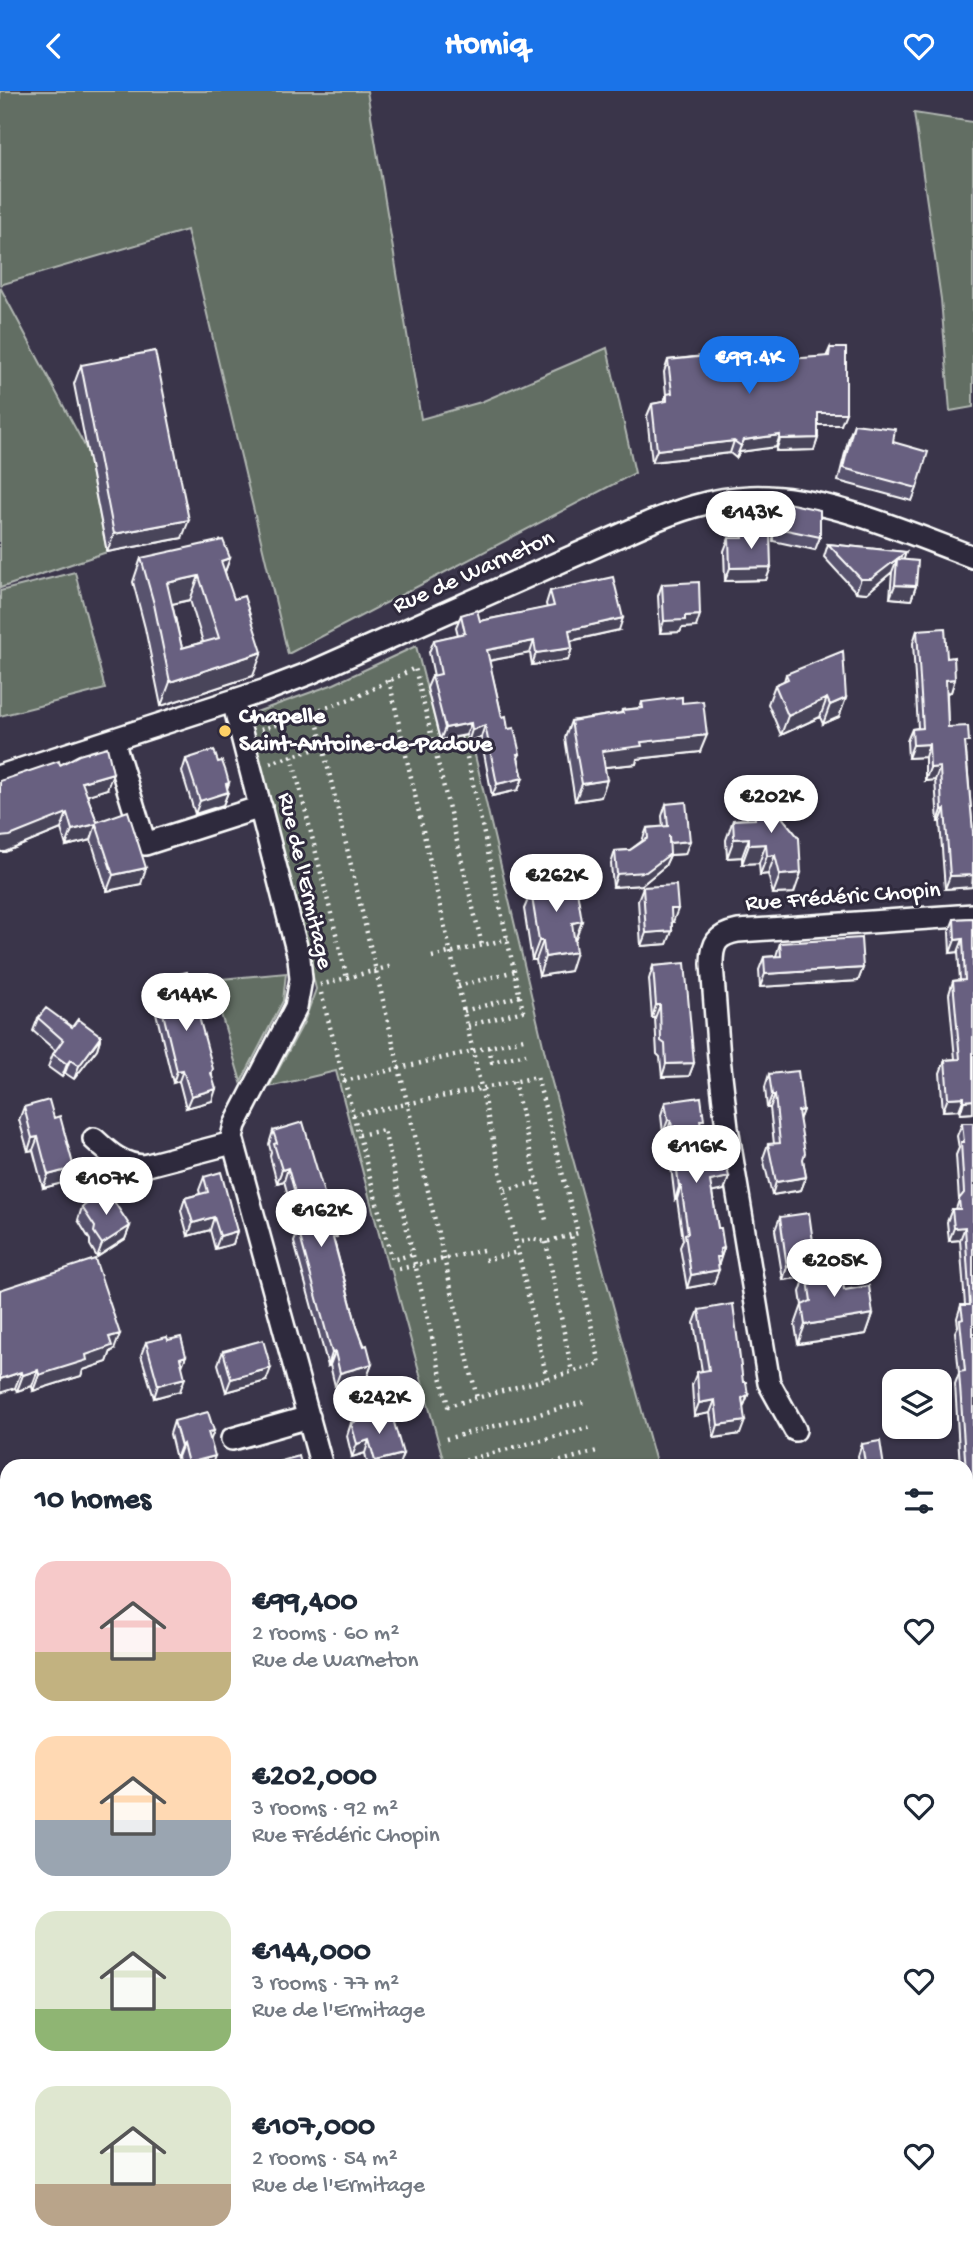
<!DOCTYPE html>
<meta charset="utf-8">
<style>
body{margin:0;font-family:"Gochi Hand",sans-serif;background:#f2f2f3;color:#1f2937;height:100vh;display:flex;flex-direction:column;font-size:26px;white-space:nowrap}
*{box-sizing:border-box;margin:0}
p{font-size:23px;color:#747a83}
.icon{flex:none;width:38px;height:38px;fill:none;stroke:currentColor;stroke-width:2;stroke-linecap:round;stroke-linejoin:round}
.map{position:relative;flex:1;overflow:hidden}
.panel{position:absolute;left:0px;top:1368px;width:973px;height:800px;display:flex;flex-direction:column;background:#fff;border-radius:21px 21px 0 0;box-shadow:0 2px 5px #0004}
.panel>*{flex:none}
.fabs{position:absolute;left:882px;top:1278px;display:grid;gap:14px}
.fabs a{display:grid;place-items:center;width:70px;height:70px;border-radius:14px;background:#fff;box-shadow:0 2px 5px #0004;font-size:35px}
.price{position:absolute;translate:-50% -60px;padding:0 16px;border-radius:24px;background:#fff;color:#222;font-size:23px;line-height:46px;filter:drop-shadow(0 2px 4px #0008)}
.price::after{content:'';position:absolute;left:50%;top:42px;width:21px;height:16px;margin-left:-10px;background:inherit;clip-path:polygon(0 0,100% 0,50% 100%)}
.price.active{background:#1a73e8;color:#fff}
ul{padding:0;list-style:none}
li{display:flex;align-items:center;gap:21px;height:175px;padding:0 35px}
li span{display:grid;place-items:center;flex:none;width:196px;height:140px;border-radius:21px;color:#555}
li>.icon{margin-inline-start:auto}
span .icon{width:84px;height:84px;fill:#fffc;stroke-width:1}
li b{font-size:30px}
h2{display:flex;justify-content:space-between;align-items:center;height:84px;padding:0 35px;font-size:30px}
header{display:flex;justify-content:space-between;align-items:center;height:91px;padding:0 35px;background:#1a73e8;color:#fff;font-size:32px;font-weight:700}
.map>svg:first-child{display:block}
.green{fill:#626e63;stroke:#b0b6b1;stroke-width:2}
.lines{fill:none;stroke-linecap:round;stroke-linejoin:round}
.minor-casing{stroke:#fff;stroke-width:26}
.major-casing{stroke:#fff;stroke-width:32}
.path{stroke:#fff;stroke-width:4.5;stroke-dasharray:2 5;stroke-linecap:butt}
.minor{stroke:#2f2a3d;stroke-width:21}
.major{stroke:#77695c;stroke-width:26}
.wall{fill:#59536e;stroke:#fff;stroke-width:2;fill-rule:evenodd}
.shaded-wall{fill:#49445a;stroke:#fff;stroke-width:2}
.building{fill:#686180;stroke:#fff;stroke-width:2;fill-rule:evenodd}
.poi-dot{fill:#ffd166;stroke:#2f2a3d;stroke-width:2.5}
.labels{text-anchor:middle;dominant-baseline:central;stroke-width:6;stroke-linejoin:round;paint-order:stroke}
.street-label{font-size:24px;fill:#fff;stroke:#2f2a3d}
.poi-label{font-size:24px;font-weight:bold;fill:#fff;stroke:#2f2a3d;text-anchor:start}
</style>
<header><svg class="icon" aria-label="back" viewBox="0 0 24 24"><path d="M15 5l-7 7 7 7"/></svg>Homiq<svg class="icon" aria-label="heart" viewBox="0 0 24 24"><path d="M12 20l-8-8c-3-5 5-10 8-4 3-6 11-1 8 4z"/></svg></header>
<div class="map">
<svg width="973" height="2167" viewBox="0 0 973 2167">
<rect width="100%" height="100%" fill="#3a354a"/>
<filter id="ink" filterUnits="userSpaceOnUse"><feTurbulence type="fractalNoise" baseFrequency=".0143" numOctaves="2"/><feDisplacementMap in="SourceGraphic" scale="14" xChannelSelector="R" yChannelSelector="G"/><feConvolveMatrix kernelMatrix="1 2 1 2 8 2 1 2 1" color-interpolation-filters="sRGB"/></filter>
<g filter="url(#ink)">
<path class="green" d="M0 0H367L421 328 481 311 607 257 635 382 288 563 187 139 0 194Z
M914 22 973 31V316L950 320 941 208Z
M0 196 87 359 107 461 0 497Z
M75 481 105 598 0 625V500Z
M416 555 440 649 470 643 550 984 657 1375H445L391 1177H388L336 980 269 996 304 931 316 898 248 624 334 593Z
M286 882 283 910 241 991 211 889Z
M973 1423V1476L966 1449V1424Z"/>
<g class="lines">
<g class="minor-casing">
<path id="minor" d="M233 610 299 867 301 888 296 916 235 1034 232 1046 322 1376
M113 649 145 753 261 716
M0 685 266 599 310 582 641 435C676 420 712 407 750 406 822 403 906 441 973 466
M94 1048C109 1062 122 1074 144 1075L232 1052
M795 1339 769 1292 727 1037 719 967 712 873C712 852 717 844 738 840L973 824
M232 1348 309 1326
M966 1573 973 1571
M966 1886 973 1885
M966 2019 973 2020
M552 2161 555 2167"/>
</g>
<g class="major-casing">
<path id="major" d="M0 1648 7 1661
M0 1683 7 1696
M274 2161 277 2167"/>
</g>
<path class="path" d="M389 589 547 1288
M315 622 477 1307
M261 639 356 606 415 577 482 854
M433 653 463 648 523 920 467 935
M292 665 347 887
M270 672 322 656
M432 866 508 848
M320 894 392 875
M458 895 515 880
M321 902 392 1169 414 1163
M464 920 520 905
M489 956 492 971 526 963
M344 990 528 947
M514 990 546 1129
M353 1024 537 986 578 1142 546 1151 532 1148 517 1152
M359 1044 384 1039 448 1315 600 1273 571 1144
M505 1099 537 1091
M546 1151 572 1281
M485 1169 518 1161
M399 1178 483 1159
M446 1348 584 1311
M452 1373 591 1336
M540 1376 597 1360"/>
<use href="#minor" class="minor"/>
<use href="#major" class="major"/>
</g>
<path class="wall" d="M706 256 736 257 789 268 826 266 830 257 841 334H818V347L814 359 776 360V356L740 361 736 367 730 362 652 371 647 325 652 313 664 311 666 304 664 281 668 269 703 265Z
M81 274 182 447 107 461 74 293Z
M854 333 893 351 917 397 912 410 838 390 849 346Z
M778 410 820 446 815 459 773 450V423Z
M743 443 771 476 766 489 725 490 724 460 729 447H742Z
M828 453 906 461 903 469 916 495 911 509 890 507 892 481 867 502 856 501 824 466Z
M141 467H230L225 481 253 585 161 615 145 537 133 491ZM190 509 203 551 182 557 172 513Z
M662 493 696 536 682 537 680 541 660 542 658 505Z
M550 500 619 539 571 550 572 557 568 569 532 574 530 562 489 570 502 626 520 663 518 667 523 687 518 699 492 705 481 646 468 651 466 644 440 649 427 597 432 585H434L429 561 434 549 458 544 456 536 461 524 480 530 547 517 546 513Z
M917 539 947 567 955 588 951 601 947 602 948 636 966 659 973 741V793L972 796 945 798 940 731H938L935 689 925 690V666L908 667 907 650 912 638 918 637 913 552Z
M786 583 846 607 839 626 823 633 820 626 781 644 768 613 775 594 784 590Z
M642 611 682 612 700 661 637 668 636 673 605 676 601 706 575 710 565 647 571 630 621 622 622 619 640 617Z
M186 668 218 671 229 692 227 698 228 701 223 714 195 723 182 681Z
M60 674 107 698 87 704 97 731 141 793 107 800 91 749 66 755 61 738 5 761H0V690Z
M754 705 774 727 794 802 773 803 768 783 760 784 759 772 742 773V766L727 767 726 749 733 729 747 728V724Z
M666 713 685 763 670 764 665 775 642 794 613 796 611 773 615 760 630 759 642 750 647 737 663 736 662 725Z
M532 785 559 795 582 830 574 849 570 880 539 885 536 869H532L524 818 527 811 525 803Z
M643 796 673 831H672V840L667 853 641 855 638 809Z
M973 827V1022L960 1023 959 1019 943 1020 940 982 945 969 955 968 949 903 953 890 960 889 958 861 950 862 949 841 954 828Z
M780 852 863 877 858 890 760 896 759 879 764 866 776 865Z
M653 875 694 972 689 985 662 986 660 966 657 963 655 927H652L649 888Z
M155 889 212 983V1010L186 1017 179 990 173 992 151 901Z
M38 927 101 945 97 958 74 988 65 982 62 986 48 976 53 963 56 960 33 940Z
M769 983 803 1019 799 1029 803 1069 806 1086 801 1099 772 1104 763 1067 768 1053H774L770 1017H767L765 996Z
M665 1011 701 1037 707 1075 729 1086 724 1099 712 1101 718 1137 724 1157 718 1174 714 1192 687 1197 680 1156 683 1149 677 1108 675 1109 667 1042H663L661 1024Z
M24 1016 54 1027 74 1077 70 1090 43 1097 33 1059 28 1060 19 1029Z
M962 1032H973V1407H966V1376H960L955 1293 959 1282 955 1241 958 1235 957 1227 961 1214H965L960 1149 949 1150 947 1131 952 1118H956L959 1109 956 1064 959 1057 957 1045Z
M273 1040 335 1153 357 1236 372 1273 367 1286 335 1295 330 1274 328 1275 294 1151 298 1140 284 1090 277 1092 270 1065 271 1061 269 1053Z
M204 1086 237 1140 233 1153 215 1158 210 1139 188 1145 181 1120 185 1107 200 1103 199 1099Z
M82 1116 130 1135 125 1148 97 1166 90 1154V1149L78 1129Z
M780 1126 816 1172 813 1181 844 1199 873 1223 866 1243 798 1253 795 1234 802 1214 800 1201 805 1186 783 1189 775 1139Z
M0 1199 114 1259 111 1260 107 1271 83 1279 81 1285 33 1300 32 1295 17 1300 15 1297Z
M699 1219 743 1291 748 1304 743 1316 740 1343 714 1347 710 1322 694 1325 692 1294 697 1281 702 1280 694 1232Z
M146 1251 182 1276 180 1300 154 1307 141 1264Z
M223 1260 266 1290 226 1301 218 1273Z
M174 1330 210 1349 211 1376H181L178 1366 176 1368 170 1343Z
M351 1332 398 1376H368L365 1362 352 1366 347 1345Z
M862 1353 884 1376 859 1373 858 1365Z
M0 1459 7 1485V1511L3 1499 0 1500Z
M7 1525V1620L0 1607V1528Z
M973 1596V1637L966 1639V1598Z
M163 2161H207L208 2167H164Z
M299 2161H372L375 2167H302Z
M592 2161H632L630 2167H594Z"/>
<path class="shaded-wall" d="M818 322H846L841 334H814Z
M780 344 776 356 740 361 736 367 741 355 744 349Z
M818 347 814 359 776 360 780 348Z
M734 350 730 362 652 371 657 359Z
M189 429 182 447 107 461 114 443Z
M906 461 902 474 897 468Z
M230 467 221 491V470Z
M897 468 892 481 867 502 856 501 861 488Z
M771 476 766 489 725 490 730 477Z
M199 485 190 509 158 516 167 492Z
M895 494 916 495 911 509 890 507Z
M700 524 696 536 682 537 680 541 660 542 664 530 685 525Z
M623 527 619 539 565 551 569 539Z
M534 550 530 562 482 571 487 559Z
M572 557 568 569 532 574 536 562Z
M262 561 253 585 161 615 170 591Z
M955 588 951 601 941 602 946 589Z
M827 607 820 626 781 644 788 625Z
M846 607 839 626 823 633 830 614Z
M471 632 466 644 440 649 445 637Z
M485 634 481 646 468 651 472 639Z
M707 644 700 661 637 668 636 673 596 677 602 660 641 651Z
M929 653 925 666 908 667 913 654Z
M940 676 935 689 925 690 930 677Z
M113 682 107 698 76 708 82 691Z
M523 687 518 699 492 705 497 693Z
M607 689 601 706 575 710 582 693Z
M229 692 225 702 228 701 223 714 195 723 200 710Z
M945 718 940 731H938L942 719Z
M67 722 61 738 5 761H0V746Z
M96 733 91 749 66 755 72 739Z
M749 747 742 766 727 767 734 748Z
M690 750 685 763 670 764 665 775 642 794 613 796 617 783 669 752Z
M766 753 759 772 742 773 749 754Z
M775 764 768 783 760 784 767 765Z
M146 777 141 793 107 800 113 784Z
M801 782 794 802 773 803 780 784Z
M973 784 972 796 945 798 950 785Z
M671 818H678L673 831H666Z
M582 830 575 849 565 850 572 832Z
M672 840 667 853 641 855 646 842Z
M963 848 958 861 950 862 955 849Z
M539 850H543L536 869H532Z
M576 861 570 880 539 885 545 866Z
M863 877 858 890 760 896 765 883Z
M656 914H660L655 927H652Z
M101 945 97 958 74 988 79 975Z
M70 969 65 982 62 986 67 973Z
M694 972 689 985 662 986 666 973Z
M183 979 179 990 173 992 177 980Z
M216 998 212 1010 186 1017 191 1005Z
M772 1004H775L770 1017H767Z
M964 1006 959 1019 943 1020 948 1007Z
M973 1009V1022L960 1023 964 1010Z
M803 1019 798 1032V1020Z
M668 1029H671L667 1042H663Z
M38 1046 33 1059 28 1060 32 1047Z
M74 1077 70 1090 43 1097 48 1084Z
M288 1077 284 1090 277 1092 282 1079Z
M729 1086 724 1099 705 1103 710 1090Z
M806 1086 801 1099 772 1104 776 1091Z
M681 1095 677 1108 675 1109 679 1096Z
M214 1126 210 1139 188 1145 193 1132Z
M130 1135 125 1148 97 1166 102 1153Z
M965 1136 960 1149 949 1150 954 1137Z
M237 1140 233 1153 215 1158 220 1145Z
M724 1157 717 1179H712L720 1158Z
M816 1172 811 1185 807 1182 805 1186 783 1189 787 1176Z
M719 1179 714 1192 687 1197 691 1184Z
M873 1223 866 1243 798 1253 805 1234Z
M120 1243 114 1259 111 1260 107 1271 83 1279 81 1285 33 1300 39 1284 86 1264 109 1246Z
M335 1261 330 1274 328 1275 332 1262Z
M186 1265 181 1278 180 1267Z
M372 1273 367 1286 335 1295 340 1282Z
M271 1277 266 1290 226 1301 231 1288Z
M38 1279 32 1295 17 1300 23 1284Z
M21 1281 15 1297 0 1302V1288Z
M185 1287 180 1300 154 1307 158 1294Z
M748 1304 743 1317 742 1307Z
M715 1309 710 1322 694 1325 699 1312Z
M745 1330 740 1343 714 1347 718 1334Z
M214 1340 209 1353 208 1341Z
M369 1349 365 1362 352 1366 357 1353Z
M183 1353 178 1366 176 1368 181 1355Z
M403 1363 398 1376H373L375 1370Z
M215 1365 211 1376H187L188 1372Z
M973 1394V1407H966L967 1395Z
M7 1438V1448L4 1449 3 1453 0 1454V1444Z
M7 1488 3 1499 0 1500V1490Z
M973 1523V1533L966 1535V1524Z
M973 1625V1637L966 1639 969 1626Z
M973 1766V1777L966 1779V1767Z
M7 1880V1892L0 1895V1884Z
M973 1934V1946L966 1947V1935Z
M973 2078V2090L966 2092V2080Z
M7 2156V2161H57L30 2167H0V2158Z
M625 2161H632L630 2167H611Z"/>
<path class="building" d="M787 252 789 268 829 265 830 257H846V322H818V347L780 348V344L744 349 741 355 734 350 657 359 652 313 667 310V303L672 302 668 269 707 265 706 256 736 253V257Z
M155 260 189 429 114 443 81 274Z
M854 333 895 338 893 351 928 361 917 397 843 377Z
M778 410 820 419V446L777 437Z
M770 442 771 476 730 477 729 447H743V443Z
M223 449 230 467 221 470 234 508 244 505 262 561 170 591 154 513 141 467ZM199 485 219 547 182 557 167 492Z
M828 453 906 461 871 488H861Z
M897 468 918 470 916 495 895 494Z
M613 486 623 527 569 539 572 557 536 562 534 550 487 559 502 626 506 625 508 638 514 637 520 663H517L523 687 497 693 485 634 472 639 471 632 445 637 432 585 441 583 434 549 465 542 461 524 477 519 480 530 554 515 550 500Z
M699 491 700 524 685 525V529L664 530 662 493Z
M945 537 947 567 954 566 955 588 946 589 948 636 968 635 969 651H965L973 741V784L950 785 945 718 942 719 940 676 930 677 929 653 913 654 912 638 923 637 917 539Z
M843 560 846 607 830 614 827 607 788 625 775 594 788 588 786 583Z
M682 606V612L703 610 707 644 641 651 642 655 602 660 607 689 582 693 571 630 623 622 622 619 643 617 642 611Z
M107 656 113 682 82 691 97 731 128 720 146 777 113 784 96 733 72 739 67 722 10 745 0 746V690L59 670 60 674 79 664Z
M214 659 218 671 222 670 226 681 229 692 226 693 228 701 200 710 186 668Z
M772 704 774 727 782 726 799 747 801 782 780 784 775 764 767 765 766 753 749 754V747L734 748 733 729 755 728 754 705Z
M686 711 690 750 669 752V744L670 763 646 781 617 783 615 760 630 759 648 747 647 737 668 735 666 713Z
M557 780 559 795 576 793 582 830 572 832 576 861 545 866 543 850H539L531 800 535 799 532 785Z
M676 794 678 818H671L672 840 646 842 643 796Z
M973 827V1009L964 1010V1006L948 1007 945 969 960 968 953 890 965 889 963 848 955 849 954 828Z
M861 847 863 877 765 883 764 866 781 865 780 852Z
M685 872 694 972 666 973 665 953 661 950 660 914H656L653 875Z
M187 881 213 978 211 982 216 998 191 1005 183 979 177 980 155 889Z
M46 917 72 936 78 928 101 945 79 975 70 969 67 973 53 963 63 949 38 927Z
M798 980 803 1019 798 1020 805 1062 803 1068 806 1086 776 1091 768 1053 780 1052 775 1004H772L769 983Z
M701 1006 704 1029H700L707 1075 726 1072 729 1086 710 1090 718 1137H721L724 1157 720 1158 721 1166H717L719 1179 691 1184 685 1143 688 1142 681 1095 679 1096 671 1029H668L665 1011Z
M49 1009 54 1027 60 1025 74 1077 48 1084 38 1046 32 1047 24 1016Z
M303 1031 337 1146 333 1147 357 1236 364 1255 367 1254 372 1273 340 1282 335 1261 332 1262 298 1138 305 1137 288 1077 282 1079 274 1053 277 1052 273 1040Z
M962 1032H973V1394L967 1395 959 1281 965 1280 960 1229 963 1228 961 1214H970L965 1136 954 1137 952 1118H960L959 1108 964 1102 961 1051H964Z
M221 1081 237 1140 220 1145 214 1126 193 1132 185 1107 208 1101 204 1086Z
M107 1100 130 1135 102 1153 94 1141 95 1136 82 1116Z
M809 1122 816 1172 787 1176 780 1126Z
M95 1168 120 1243 109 1246 112 1255 86 1264 87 1269 39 1284 38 1279 23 1284 21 1281 0 1288V1199Z
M841 1176 844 1199 869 1195 873 1223 805 1234 802 1214 811 1210 807 1182Z
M733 1213 743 1291H746L748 1304 742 1307 745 1330 718 1334 715 1309 699 1312 697 1281 709 1279 699 1219Z
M167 1246 168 1249 181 1246 186 1265 180 1267 185 1287 158 1294 146 1251Z
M263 1249 271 1277 231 1288 223 1260Z
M208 1321 214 1340 208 1341 215 1365 188 1372 183 1353 181 1355 174 1330Z
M391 1321 403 1363 375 1370 369 1349 357 1353 351 1332Z
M880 1350 884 1376H844L865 1372 862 1353Z
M299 1365 302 1376H260Z
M7 1398V1438L6 1439 7 1441 0 1444V1401Z
M0 1459 7 1485V1488L0 1490Z
M973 1497V1523L966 1524V1499Z
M7 1525V1598L0 1586V1528Z
M973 1596V1625L969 1626 966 1615V1598Z
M966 1711 973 1736V1766L966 1767Z
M4 1773 7 1780V1880L0 1884V1775Z
M973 1905V1934L966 1935V1906Z
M973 2054V2078L966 2080V2056Z
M7 2119V2156L0 2158V2121Z
M171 2161H207L208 2167H172Z
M310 2161H372L375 2167H313Z
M514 2161H518L521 2167H501Z
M602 2161H625L611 2167H605Z
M858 2161H904L903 2167H856Z"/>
</g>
<circle class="poi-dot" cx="225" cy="640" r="7"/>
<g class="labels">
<g class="street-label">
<text transform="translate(474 482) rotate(-24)">Rue de Warneton</text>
<text transform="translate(304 790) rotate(77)">Rue de l'Ermitage</text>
<text transform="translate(843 807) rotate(-4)">Rue Frédéric Chopin</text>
</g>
<g class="poi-label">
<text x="239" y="626">Chapelle<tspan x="239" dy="28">Saint-Antoine-de-Padoue</tspan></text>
</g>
</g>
</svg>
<div class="fabs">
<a><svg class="icon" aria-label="layers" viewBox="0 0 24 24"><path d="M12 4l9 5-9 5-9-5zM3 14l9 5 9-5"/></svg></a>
</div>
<b class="price active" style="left:749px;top:305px">€99.4K</b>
<b class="price" style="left:751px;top:460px">€143K</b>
<b class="price" style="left:771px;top:744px">€202K</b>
<b class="price" style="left:556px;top:823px">€262K</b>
<b class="price" style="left:186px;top:942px">€144K</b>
<b class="price" style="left:696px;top:1094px">€116K</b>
<b class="price" style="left:106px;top:1126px">€107K</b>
<b class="price" style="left:321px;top:1158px">€162K</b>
<b class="price" style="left:834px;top:1208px">€205K</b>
<b class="price" style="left:379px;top:1345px">€242K</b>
<section class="panel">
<h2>10 homes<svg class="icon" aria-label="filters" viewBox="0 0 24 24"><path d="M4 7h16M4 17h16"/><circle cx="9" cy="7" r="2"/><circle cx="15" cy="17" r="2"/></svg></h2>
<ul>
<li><span style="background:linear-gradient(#f6c9c9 65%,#c2b280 0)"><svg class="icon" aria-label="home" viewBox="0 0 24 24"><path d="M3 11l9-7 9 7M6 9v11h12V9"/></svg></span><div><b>€99,400</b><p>2 rooms · 60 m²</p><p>Rue de Warneton</p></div><svg class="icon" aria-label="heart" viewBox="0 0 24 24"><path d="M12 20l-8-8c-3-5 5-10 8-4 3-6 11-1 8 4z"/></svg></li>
<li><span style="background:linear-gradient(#ffd9b3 60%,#9aa5b1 0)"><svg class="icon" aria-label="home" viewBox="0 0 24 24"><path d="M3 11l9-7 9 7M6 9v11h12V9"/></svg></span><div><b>€202,000</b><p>3 rooms · 92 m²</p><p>Rue Frédéric Chopin</p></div><svg class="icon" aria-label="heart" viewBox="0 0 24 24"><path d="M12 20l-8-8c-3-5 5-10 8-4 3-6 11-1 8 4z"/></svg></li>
<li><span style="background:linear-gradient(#dfe7d0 70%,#8fb573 0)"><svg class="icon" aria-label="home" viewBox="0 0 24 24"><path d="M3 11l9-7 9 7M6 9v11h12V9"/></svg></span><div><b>€144,000</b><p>3 rooms · 77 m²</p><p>Rue de l'Ermitage</p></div><svg class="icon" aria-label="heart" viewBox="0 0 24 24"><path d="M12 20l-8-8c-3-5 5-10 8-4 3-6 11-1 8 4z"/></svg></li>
<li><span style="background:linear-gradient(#dfe7d0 70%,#b9a48a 0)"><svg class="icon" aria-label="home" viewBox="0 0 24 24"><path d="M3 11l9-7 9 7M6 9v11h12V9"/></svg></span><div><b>€107,000</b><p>2 rooms · 54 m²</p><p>Rue de l'Ermitage</p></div><svg class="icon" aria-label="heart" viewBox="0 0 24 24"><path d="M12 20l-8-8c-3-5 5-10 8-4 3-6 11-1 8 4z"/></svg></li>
</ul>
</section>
</div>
